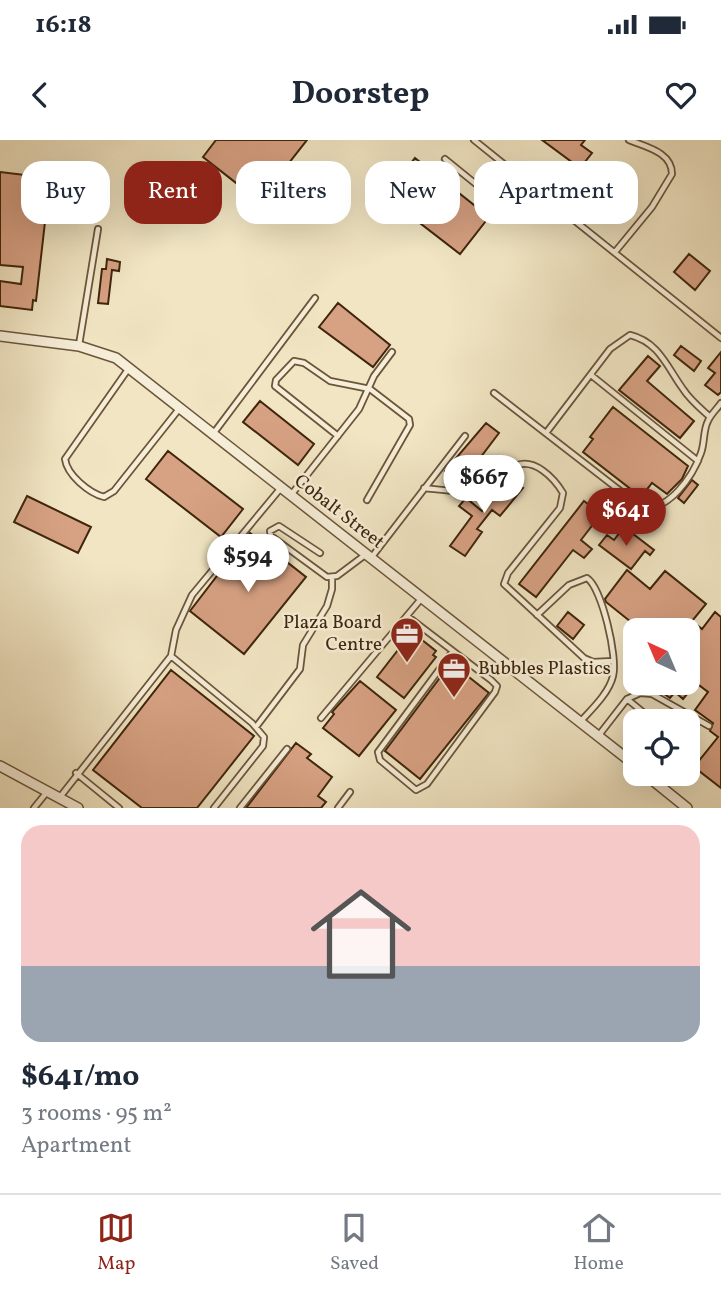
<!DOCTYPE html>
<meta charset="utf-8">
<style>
body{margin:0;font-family:Vollkorn,serif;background:#f6f6f7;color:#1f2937;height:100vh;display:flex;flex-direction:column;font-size:26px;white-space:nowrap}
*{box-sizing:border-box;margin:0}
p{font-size:23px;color:#747a83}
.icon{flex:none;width:38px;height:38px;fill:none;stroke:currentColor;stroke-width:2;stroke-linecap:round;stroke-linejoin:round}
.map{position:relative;height:668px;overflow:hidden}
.panel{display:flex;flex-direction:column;background:#fff;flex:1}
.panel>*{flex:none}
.banner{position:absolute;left:21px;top:21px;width:679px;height:63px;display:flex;gap:14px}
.needle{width:46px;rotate:316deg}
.tools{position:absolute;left:623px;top:478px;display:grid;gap:14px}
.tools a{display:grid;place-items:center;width:77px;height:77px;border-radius:14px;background:#fff;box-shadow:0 7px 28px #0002;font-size:35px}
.price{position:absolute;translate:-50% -60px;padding:0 16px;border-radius:24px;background:#fff;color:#222;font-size:23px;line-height:46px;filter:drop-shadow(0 2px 4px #0008)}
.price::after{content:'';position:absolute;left:50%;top:42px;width:21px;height:16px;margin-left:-10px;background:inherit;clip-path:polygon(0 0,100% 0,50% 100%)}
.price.active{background:#8f2418;color:#fff}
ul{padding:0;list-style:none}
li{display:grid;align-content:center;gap:14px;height:371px;padding:0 21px}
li+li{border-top:2px solid #e0e1e3}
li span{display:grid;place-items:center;height:217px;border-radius:21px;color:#555}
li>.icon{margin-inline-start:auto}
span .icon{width:126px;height:126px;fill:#fffc;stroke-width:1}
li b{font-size:30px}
.chip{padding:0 24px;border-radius:21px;background:#fff;box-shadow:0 7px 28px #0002;font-size:24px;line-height:63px}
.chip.active{background:#8f2418;color:#fff}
.status{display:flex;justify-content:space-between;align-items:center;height:49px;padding:0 35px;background:#fff;direction:ltr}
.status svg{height:19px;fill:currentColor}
header{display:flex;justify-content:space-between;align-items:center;height:91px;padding:0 21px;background:#fff;font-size:32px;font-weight:700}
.menu{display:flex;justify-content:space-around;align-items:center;height:98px;border-top:2px solid #e0e1e3;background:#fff;font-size:19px;color:#747a83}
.menu a{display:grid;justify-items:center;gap:4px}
.menu .active{color:#8f2418}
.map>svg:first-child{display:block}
.building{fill:#d7a183;stroke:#3e250b;stroke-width:2}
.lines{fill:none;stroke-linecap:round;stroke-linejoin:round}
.service-casing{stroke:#6b5539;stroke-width:8}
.minor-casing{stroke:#6b5539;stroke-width:12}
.service{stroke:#f6eed8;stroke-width:4.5}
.minor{stroke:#f6eed8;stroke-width:9}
.labels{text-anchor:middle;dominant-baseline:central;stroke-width:5;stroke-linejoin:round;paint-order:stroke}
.street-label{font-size:19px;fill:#3e250b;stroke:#f6eed8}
.poi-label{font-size:19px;fill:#3e250b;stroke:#f6eed8;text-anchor:end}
</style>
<div class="status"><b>16:18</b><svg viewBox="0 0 49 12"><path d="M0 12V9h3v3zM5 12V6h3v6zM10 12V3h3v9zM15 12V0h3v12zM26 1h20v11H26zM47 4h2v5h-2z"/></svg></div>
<header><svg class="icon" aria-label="back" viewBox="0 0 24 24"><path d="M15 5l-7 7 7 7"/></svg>Doorstep<svg class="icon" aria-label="heart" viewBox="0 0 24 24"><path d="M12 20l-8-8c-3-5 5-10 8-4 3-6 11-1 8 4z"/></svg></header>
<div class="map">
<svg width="721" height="668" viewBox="0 0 721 668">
<rect width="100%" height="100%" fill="#f1e5c3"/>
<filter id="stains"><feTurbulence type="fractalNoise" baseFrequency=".00286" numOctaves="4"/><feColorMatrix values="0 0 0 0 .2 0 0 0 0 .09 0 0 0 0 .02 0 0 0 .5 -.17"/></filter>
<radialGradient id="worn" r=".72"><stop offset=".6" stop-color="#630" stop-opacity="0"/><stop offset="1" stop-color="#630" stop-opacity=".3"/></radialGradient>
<path class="building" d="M216 0H307L259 61 203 17Z
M542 0H585L581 5 592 13 580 28Z
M415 18 489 77 460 114 385 56Z
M0 32 50 38 36 161 33 160 32 170 0 166V141L21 144 23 127 0 125Z
M689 114 710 131 695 150 674 132Z
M107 119 120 122 119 131 112 130 108 164 98 163 102 129H106Z
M338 163 390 205 373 227 319 187Z
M681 206 701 221 694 231 674 215Z
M721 212V252L718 255 705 245 715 233 708 228Z
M648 216 660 226 647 241 694 281 680 298 619 250Z
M260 261 314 304 298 325 243 282Z
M613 267 688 326 682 339 667 354 652 343 641 357 583 312 593 299 590 297Z
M486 283 499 293 461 343 445 331Z
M168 311 243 369 221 397 146 339Z
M509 337 523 348 500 376 492 370 477 389 482 392 465 416 450 406 472 376 459 366 466 358 482 371Z
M692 340 698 345 684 363 678 358Z
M27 356 91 387 78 413 14 382Z
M584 361 601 374 581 400 592 409 584 418 573 410 536 457 519 444Z
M624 387 654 410 650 415 645 411 631 429 599 405 607 395 614 400Z
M250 393 306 437 244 514 190 471Z
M627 430 650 449 665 431 706 464 692 481 702 489 715 472 721 477V648L694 627 718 597 710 591 713 583 695 570 708 552 696 543 683 559 675 552 670 558 647 542H688V490H641L606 462 605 459Z
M568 472 584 485 573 499 557 486Z
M412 492 436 511 433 515 436 517 404 558 377 537Z
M455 526 489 553 420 639 385 611 448 527 452 530Z
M171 530 254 596 197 668H142L93 630Z
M360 541 396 570 359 616 323 588 334 574 332 572Z
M296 603 311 614 307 618 332 637 318 656 326 662 321 668H246Z"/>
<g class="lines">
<g class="service-casing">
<path id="service" d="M474 0 721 198
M445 19 498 62C514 67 522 58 532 47
M615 112 652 67 672 34C672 12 646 7 629 0
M79 205 98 89
M129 228 65 319C67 335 89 353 104 357L114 351 179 269
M591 235 698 321
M494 253 641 367C668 373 693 336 701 313 705 302 703 290 708 281 711 274 717 269 721 263
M546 293 610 209 630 195C659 202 667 227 683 249 690 260 700 268 710 277
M213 294 315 158
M338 296 275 246 276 240 294 221 304 223 330 241 370 249 409 279 410 285 367 360
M424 348C444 350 464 354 483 348 497 344 503 332 515 326 534 317 554 338 563 353L560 368 508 433 504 444 584 518 593 522 613 521
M291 355 359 269 374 236 392 212
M320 413 279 386 270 391 271 396 327 437 337 436 365 415
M371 418 465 296
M537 475 569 445 587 438C602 448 618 518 613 536 609 553 592 569 581 581
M407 476 491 540 497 546 495 552 427 644 416 650 380 620 378 612 453 511
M171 516 252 583 264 597 263 606 214 668
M627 559 654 581
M321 578 421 459
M256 587 300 529 303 505 327 466 332 449V437
M599 595 627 559 640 553 652 554 709 586
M76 633 119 668
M60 657 171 516 176 490 192 455 280 349
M34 668 47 652
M240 668 287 609
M338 668 350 652"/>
</g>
<g class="minor-casing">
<path id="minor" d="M0 196 79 206 116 218 635 625
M0 626 78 668
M645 634 687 668"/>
</g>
<use href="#service" class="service"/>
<use href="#minor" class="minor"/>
</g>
<defs>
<g id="office-pin" transform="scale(1.75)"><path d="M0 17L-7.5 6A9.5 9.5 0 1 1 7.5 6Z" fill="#8f2418" stroke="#f6eed8"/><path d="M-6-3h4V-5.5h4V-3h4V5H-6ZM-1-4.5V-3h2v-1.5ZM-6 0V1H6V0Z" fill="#fff"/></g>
</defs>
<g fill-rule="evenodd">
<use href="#office-pin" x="407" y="494"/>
<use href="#office-pin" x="454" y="529"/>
</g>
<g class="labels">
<g class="street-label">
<text transform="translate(339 372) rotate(38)">Cobalt Street</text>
</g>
<g class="poi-label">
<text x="382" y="483">Plaza Board<tspan x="382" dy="22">Centre</tspan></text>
<text x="478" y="529" text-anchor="start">Bubbles Plastics</text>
</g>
</g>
<rect width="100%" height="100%" filter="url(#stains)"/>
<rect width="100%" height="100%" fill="url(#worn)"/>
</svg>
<div class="tools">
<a><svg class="needle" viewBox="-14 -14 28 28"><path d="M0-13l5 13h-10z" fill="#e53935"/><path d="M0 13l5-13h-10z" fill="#747a83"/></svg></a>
<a><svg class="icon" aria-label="locate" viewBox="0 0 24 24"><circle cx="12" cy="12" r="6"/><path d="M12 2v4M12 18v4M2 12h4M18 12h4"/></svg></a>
</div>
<b class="price" style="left:484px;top:375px">$667</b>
<b class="price active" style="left:626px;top:408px">$641</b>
<b class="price" style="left:248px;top:454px">$594</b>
<div class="banner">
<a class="chip">Buy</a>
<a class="chip active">Rent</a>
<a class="chip">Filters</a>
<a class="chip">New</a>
<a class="chip">Apartment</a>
</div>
</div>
<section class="panel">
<ul>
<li><span style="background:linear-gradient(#f6c9c9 65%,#9aa5b1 0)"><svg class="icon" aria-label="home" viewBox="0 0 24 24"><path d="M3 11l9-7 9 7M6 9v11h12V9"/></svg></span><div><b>$641/mo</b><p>3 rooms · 95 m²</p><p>Apartment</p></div></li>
</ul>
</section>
<nav class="menu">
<a class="active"><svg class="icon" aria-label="map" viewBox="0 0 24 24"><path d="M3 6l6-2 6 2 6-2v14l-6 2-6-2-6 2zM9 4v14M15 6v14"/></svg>Map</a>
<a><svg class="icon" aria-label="saved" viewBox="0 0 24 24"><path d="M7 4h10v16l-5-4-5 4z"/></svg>Saved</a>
<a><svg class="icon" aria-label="home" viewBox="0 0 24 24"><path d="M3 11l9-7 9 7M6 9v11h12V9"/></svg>Home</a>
</nav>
